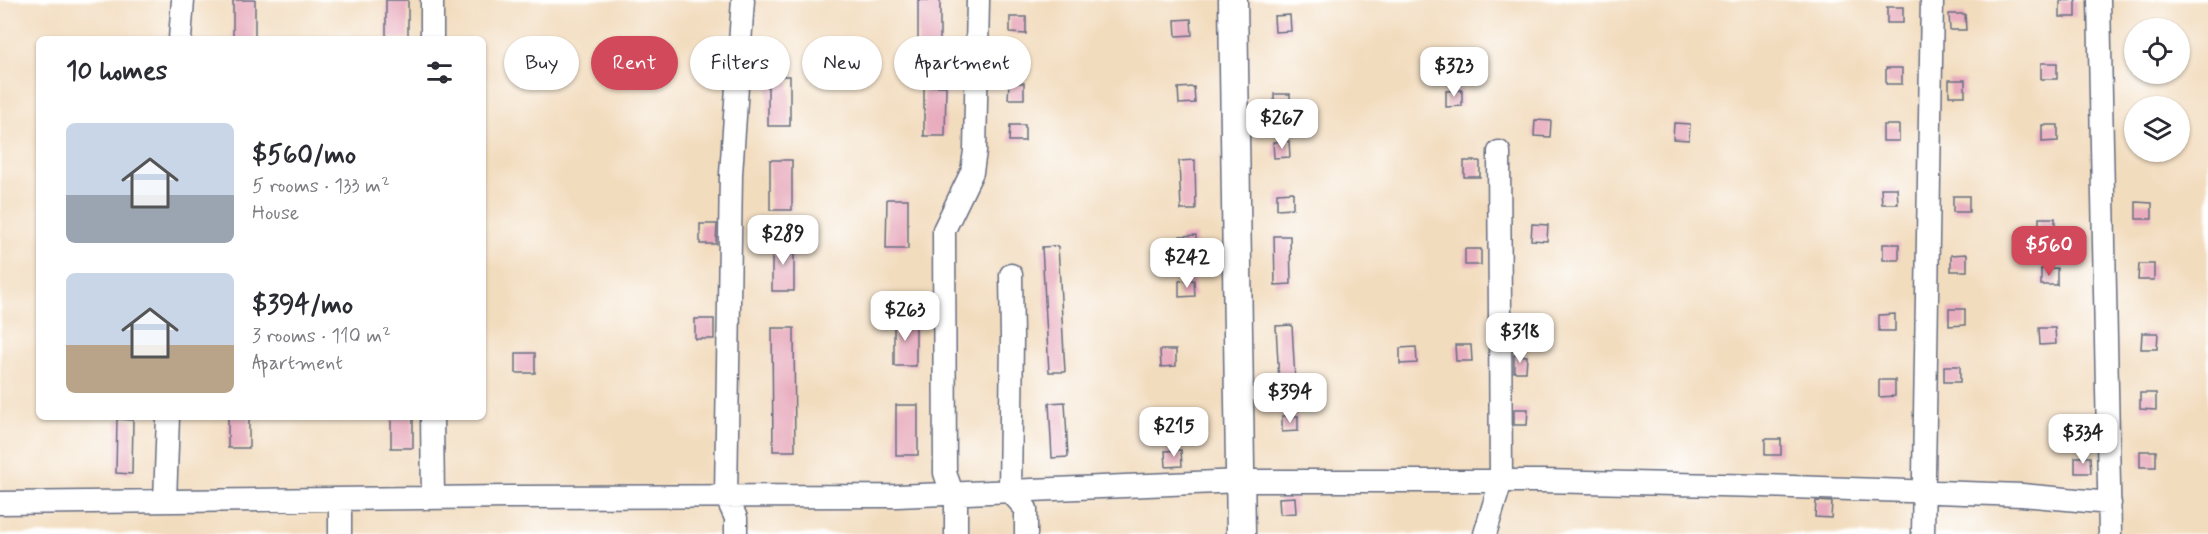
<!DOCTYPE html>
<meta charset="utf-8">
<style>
body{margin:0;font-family:Mynerve,sans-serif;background:#f7f7f7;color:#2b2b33;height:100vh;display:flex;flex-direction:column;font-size:22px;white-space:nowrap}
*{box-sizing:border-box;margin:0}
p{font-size:20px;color:#7c7c81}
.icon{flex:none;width:33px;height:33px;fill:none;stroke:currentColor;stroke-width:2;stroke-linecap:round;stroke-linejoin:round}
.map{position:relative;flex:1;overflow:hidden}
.panel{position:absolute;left:36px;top:36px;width:450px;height:384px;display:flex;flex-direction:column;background:#fff;border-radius:9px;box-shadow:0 2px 4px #0004}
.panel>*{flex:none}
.banner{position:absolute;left:504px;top:36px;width:570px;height:54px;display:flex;gap:12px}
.fabs{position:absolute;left:2124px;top:18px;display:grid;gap:12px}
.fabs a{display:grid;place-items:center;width:66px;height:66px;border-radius:50%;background:#fff;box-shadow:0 2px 4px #0004;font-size:30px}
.price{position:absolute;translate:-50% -51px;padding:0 14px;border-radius:12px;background:#fff;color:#222;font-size:20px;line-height:39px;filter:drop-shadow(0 2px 3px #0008)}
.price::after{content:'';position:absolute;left:50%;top:36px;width:18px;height:14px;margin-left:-9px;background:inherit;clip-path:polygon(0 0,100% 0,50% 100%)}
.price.on{background:#d1495b;color:#fff}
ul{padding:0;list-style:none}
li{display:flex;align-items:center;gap:18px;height:150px;padding:0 30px}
li span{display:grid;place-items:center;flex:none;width:168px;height:120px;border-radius:9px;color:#555}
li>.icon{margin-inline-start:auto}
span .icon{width:72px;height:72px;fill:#fffc;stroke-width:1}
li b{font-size:26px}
h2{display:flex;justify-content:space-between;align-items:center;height:72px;padding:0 30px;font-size:26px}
.pill{padding:0 21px;border-radius:27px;background:#fff;box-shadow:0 2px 4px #0004;font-size:21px;line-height:54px}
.pill.on{background:#d1495b;color:#fff}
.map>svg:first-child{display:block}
.building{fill:#e8acbe}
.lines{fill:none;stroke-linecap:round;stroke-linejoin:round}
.minor-casing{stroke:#666c80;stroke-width:25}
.major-casing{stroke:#666c80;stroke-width:31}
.minor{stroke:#fff;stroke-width:22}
.major{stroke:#fff;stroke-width:28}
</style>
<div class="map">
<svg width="2208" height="534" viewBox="0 0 2208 534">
<rect width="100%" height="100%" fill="#fff"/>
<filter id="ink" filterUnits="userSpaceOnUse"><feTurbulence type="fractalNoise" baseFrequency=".0167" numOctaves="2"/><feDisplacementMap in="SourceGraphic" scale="12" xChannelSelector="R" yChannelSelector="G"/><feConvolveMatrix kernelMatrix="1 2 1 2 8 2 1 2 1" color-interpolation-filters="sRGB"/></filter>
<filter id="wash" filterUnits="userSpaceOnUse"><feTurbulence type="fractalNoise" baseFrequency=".008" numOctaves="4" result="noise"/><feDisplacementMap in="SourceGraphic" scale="24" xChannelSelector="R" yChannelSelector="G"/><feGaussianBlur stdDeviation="1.35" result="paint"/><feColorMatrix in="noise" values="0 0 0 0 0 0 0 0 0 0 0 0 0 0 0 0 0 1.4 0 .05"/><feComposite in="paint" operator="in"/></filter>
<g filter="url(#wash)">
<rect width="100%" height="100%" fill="#f2dcbe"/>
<g id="blocks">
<path class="building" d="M233 0H255V39H233Z
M386 0H408V38H386Z
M918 0H940V47H918Z
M2076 0V17H2060V1Z
M1887 7H1903V23H1887Z
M1949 14H1965L1966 30H1950Z
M1290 15 1291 31 1275 32 1274 16Z
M1010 17H1026V34L1010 33Z
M1191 19 1192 35 1176 36 1175 20Z
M2041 63H2057V79H2041Z
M1886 68H1902V84H1886Z
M768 76H790V126H768Z
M1949 80H1965V96H1949Z
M1009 83H1024V99H1008Z
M924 86H946L945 136H924Z
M1194 87 1195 103 1179 104 1178 88Z
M1462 90V106L1446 107V91Z
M1274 94H1290V110H1274Z
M1535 120 1551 121 1550 137 1534 136Z
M1674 123 1690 124 1689 140 1673 139Z
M1010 125H1025V141H1009Z
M1883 125H1899V141H1883Z
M2042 125H2058V141L2042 142Z
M1289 141 1290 157 1274 158 1273 142Z
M770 160H792V210H770Z
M1195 160 1196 210H1181L1179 161Z
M1464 161H1480V177H1464Z
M1881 188H1897L1898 204H1882Z
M1293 192V208L1277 209V193Z
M1953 196H1969V212H1953Z
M887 199H908V249H886Z
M2136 202 2152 203V219H2136Z
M2039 218H2055V234L2039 235Z
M700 224H717L716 244H700Z
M1532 224 1548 225 1547 241 1531 240Z
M1196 235V252H1181L1180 236Z
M1274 236H1290L1291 284 1275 285Z
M772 241H794V291H772Z
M1883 244H1899V260H1883Z
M1058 246 1065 372H1049L1042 247Z
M1465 249H1481V265H1465Z
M1967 254V271H1951V255Z
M2139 264H2154V280H2138Z
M2057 268V285H2041V269Z
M1194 280 1195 296 1179 297V281Z
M1949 309H1965V325L1949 326Z
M1895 314V331H1879V315Z
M894 317H916V366H894Z
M695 319H714V339H695Z
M1292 325 1295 380 1279 381 1276 326Z
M772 328H794L795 451H773Z
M2039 328H2055L2056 344 2040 345Z
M2142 333H2158L2157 349H2141Z
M1455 345H1471L1472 361H1456Z
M1416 347 1417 363 1400 364V348Z
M1160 350H1176V366L1161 367Z
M516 353H535V373H516Z
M1514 355 1527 356 1526 372H1514Z
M1944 366H1960V382H1944Z
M1879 380H1895V396L1879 397Z
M2140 393H2156V410L2140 409Z
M1065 402 1068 457 1052 458 1049 403Z
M896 405H918V455H896Z
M1514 409H1528L1527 425H1514Z
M1282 416H1298V431L1282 432Z
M228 417H249V448H228Z
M391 417H413V448H391Z
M117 419 133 420 132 474 116 473Z
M1765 439H1781V455H1765Z
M1181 450 1182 466 1166 467 1165 451Z
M2140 451H2156V467H2140Z
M2075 457H2090L2091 473H2075Z
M1295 497 1296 513 1280 514 1279 498Z
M1816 501 1832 502 1831 518 1815 517Z"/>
</g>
</g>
<g filter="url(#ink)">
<use href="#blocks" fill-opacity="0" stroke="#666c80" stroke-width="1.5"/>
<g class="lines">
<g class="minor-casing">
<path id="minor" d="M2099 0 2110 534
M180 39 183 0
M432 39V0
M1011 275 1012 338 1010 491 1026 509V534
M432 417 433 498
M165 501 168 417
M0 503 510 497 897 496 1240 481H1542L1763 486 2022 495 2110 503
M340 534V499
M736 534V518L726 496 731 174 743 0
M956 534V504L945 473 944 230 972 172 975 151 978 0
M1485 534 1501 481 1499 152
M1923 534 1932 0"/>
</g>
<g class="major-casing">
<path id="major" d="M1233 0 1241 534"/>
</g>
<use href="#minor" class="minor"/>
<use href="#major" class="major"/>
</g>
</g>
</svg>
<div class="fabs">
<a><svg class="icon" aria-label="locate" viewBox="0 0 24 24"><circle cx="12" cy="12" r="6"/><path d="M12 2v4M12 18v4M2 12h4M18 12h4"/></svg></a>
<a><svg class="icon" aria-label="layers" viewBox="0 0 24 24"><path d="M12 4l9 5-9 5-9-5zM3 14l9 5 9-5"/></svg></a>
</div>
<b class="price" style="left:1454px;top:98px">$323</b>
<b class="price" style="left:1282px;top:150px">$267</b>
<b class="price" style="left:783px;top:266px">$289</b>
<b class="price on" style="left:2049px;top:277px">$560</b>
<b class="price" style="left:1187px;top:289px">$242</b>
<b class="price" style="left:905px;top:342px">$263</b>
<b class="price" style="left:1520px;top:364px">$318</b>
<b class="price" style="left:1290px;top:424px">$394</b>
<b class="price" style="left:1174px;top:458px">$215</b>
<b class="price" style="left:2083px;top:465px">$334</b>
<div class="banner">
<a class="pill">Buy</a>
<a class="pill on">Rent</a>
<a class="pill">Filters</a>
<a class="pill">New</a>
<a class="pill">Apartment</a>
</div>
<section class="panel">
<h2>10 homes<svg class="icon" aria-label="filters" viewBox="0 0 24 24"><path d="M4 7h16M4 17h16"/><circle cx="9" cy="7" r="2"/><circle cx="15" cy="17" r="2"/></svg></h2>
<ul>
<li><span style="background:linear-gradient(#c9d6e8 60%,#9aa5b1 0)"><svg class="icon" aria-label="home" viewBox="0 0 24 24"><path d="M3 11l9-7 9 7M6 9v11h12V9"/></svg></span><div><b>$560/mo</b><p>5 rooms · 133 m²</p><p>House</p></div></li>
<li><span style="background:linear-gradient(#c9d6e8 60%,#b9a48a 0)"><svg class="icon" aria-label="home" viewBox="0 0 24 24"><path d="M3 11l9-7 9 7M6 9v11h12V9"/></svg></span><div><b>$394/mo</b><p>3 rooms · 110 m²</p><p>Apartment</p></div></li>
</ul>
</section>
</div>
